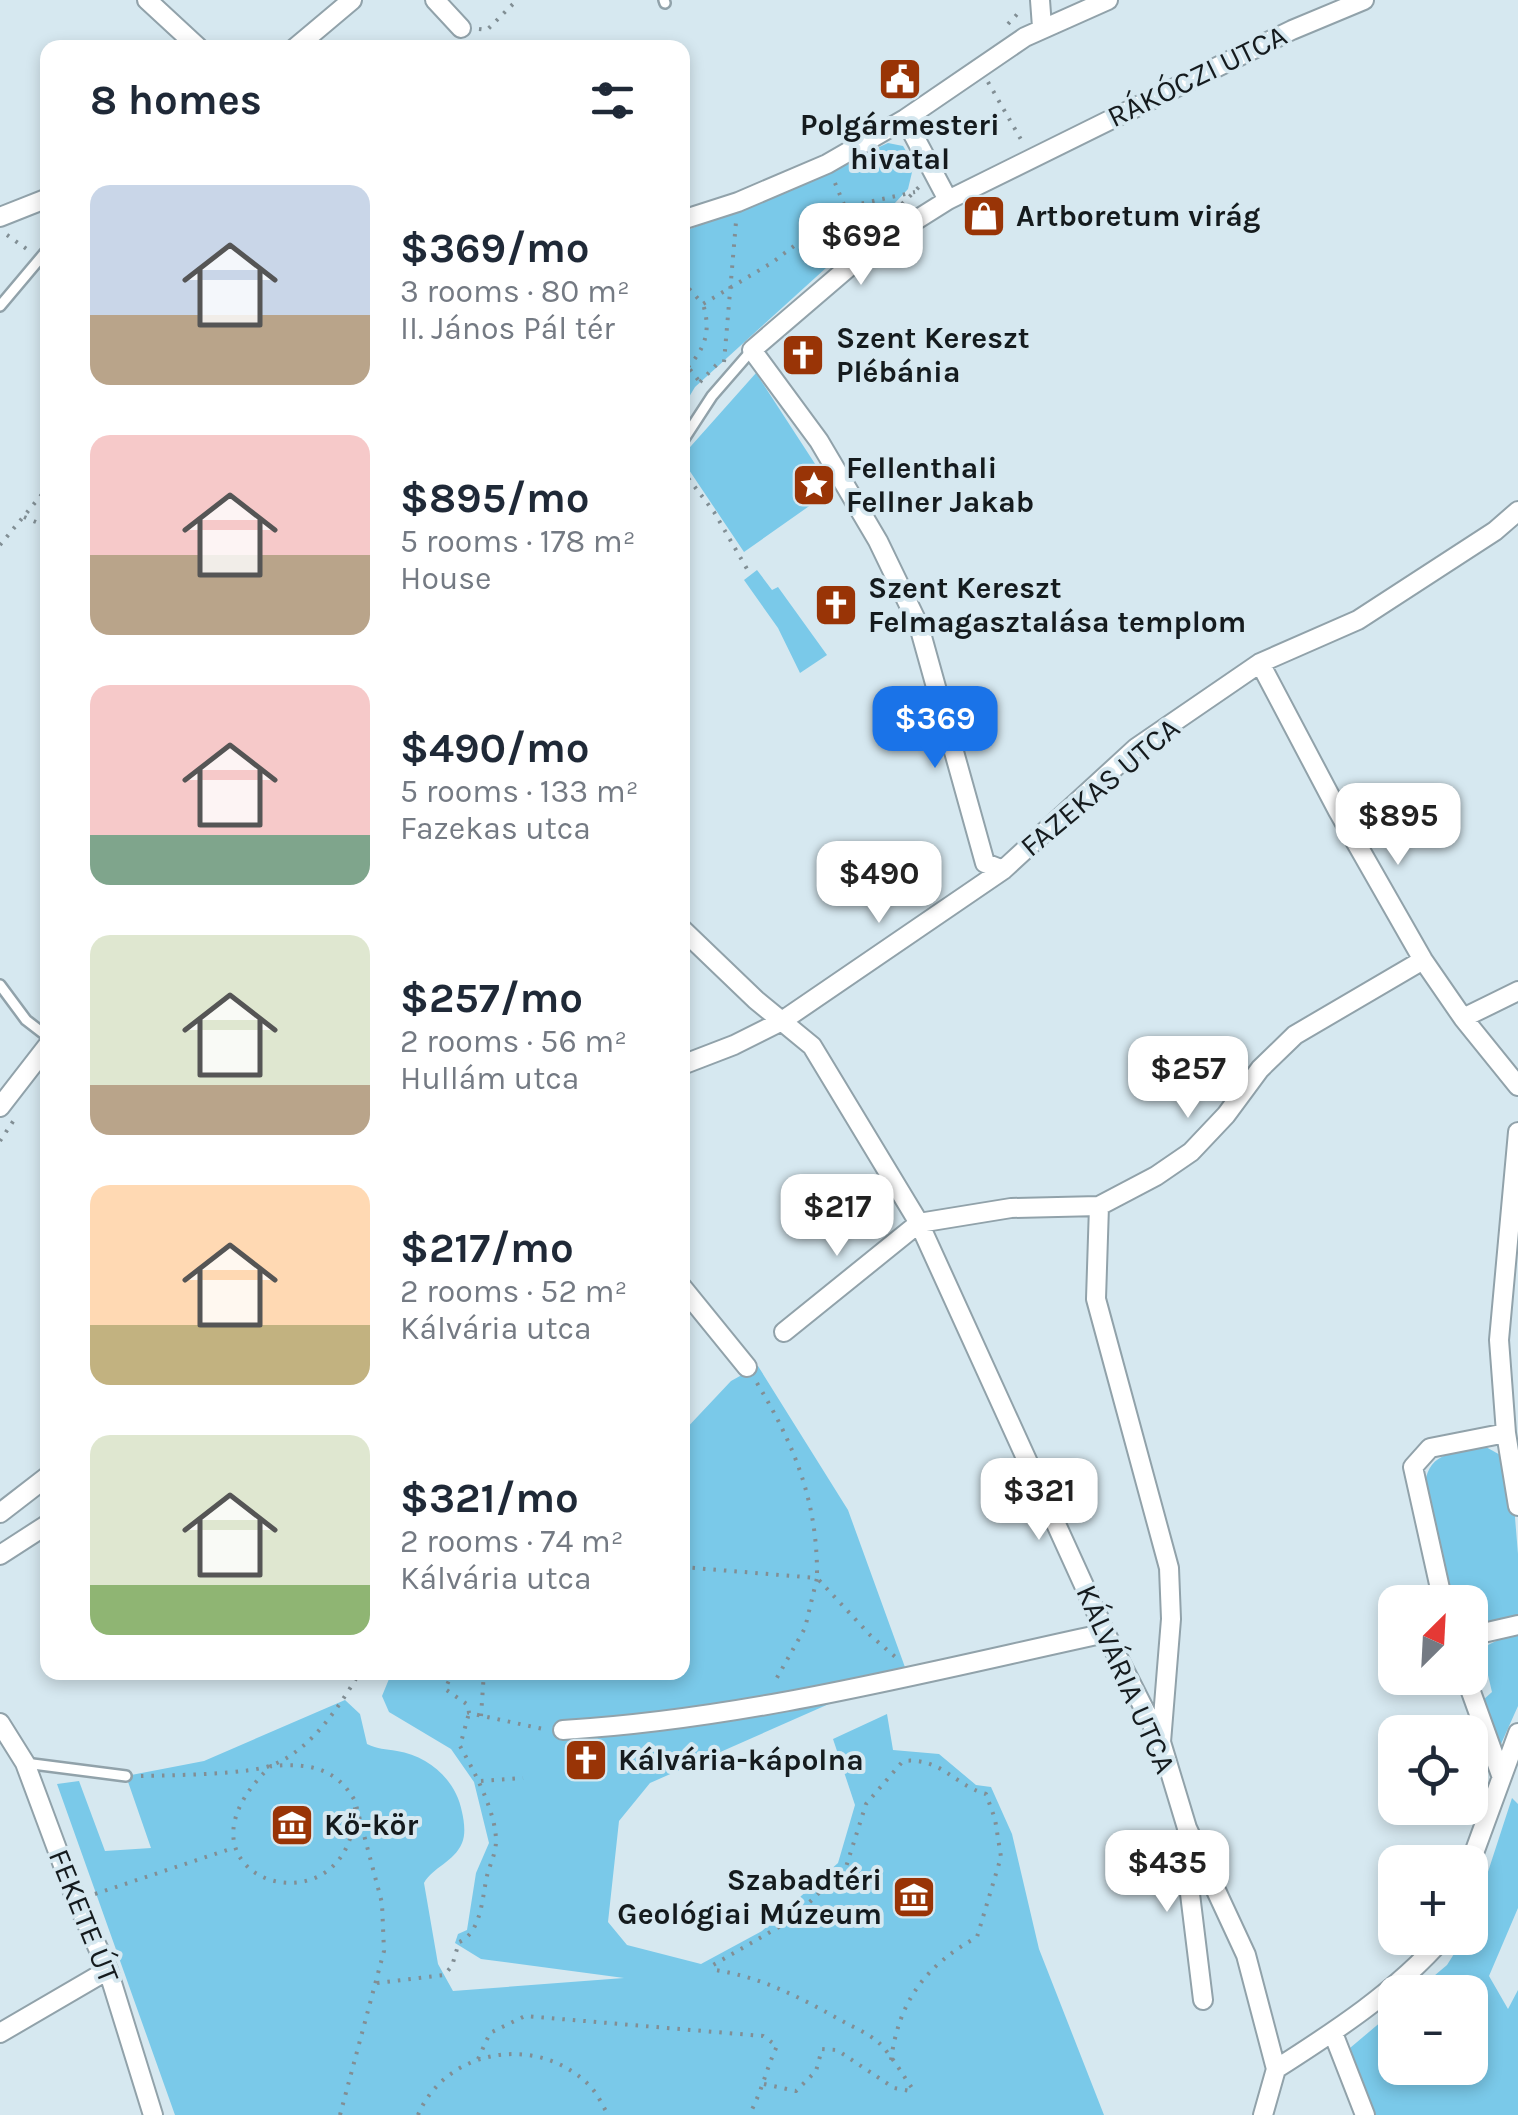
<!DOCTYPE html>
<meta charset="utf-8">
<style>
body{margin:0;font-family:Karla,sans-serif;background:#f6f6f7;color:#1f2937;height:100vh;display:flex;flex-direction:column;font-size:38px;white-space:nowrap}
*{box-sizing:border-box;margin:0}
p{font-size:32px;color:#747a83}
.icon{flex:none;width:55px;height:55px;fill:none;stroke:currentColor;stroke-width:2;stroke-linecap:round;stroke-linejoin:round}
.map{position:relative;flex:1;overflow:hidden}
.details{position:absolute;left:40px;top:40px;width:650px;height:1640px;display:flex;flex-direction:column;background:#fff;border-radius:20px;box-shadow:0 5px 15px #0003}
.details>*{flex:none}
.needle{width:65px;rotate:24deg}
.fabs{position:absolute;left:1378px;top:1585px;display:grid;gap:20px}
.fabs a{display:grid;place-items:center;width:110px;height:110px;border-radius:20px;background:#fff;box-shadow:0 5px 15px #0003;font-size:50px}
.price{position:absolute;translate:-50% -85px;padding:0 22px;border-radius:20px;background:#fff;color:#222;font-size:32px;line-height:65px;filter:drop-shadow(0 2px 5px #0008)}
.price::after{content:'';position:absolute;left:50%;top:60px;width:30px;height:22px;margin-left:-15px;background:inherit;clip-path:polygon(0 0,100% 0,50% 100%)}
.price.selected{background:#1a73e8;color:#fff}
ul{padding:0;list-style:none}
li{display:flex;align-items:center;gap:30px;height:250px;padding:0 50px}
li span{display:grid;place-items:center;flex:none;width:280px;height:200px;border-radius:20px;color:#555}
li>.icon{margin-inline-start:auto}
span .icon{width:120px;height:120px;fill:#fffc;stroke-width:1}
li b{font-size:42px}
h2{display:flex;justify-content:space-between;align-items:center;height:120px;padding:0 50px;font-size:42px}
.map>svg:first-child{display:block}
.green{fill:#7ac9e9}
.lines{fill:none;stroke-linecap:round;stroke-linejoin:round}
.service-casing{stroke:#91a2aa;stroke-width:14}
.minor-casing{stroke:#91a2aa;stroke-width:22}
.path{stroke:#818e94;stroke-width:4;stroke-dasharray:2.5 8;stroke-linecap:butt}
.service{stroke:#fff;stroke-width:9}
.minor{stroke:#fff;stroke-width:18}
.labels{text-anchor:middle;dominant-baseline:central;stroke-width:8;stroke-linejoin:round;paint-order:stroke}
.street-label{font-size:30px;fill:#151b1e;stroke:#d6e8f0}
.poi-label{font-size:30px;font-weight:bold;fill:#151b1e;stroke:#d6e8f0;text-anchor:start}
</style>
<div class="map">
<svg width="1518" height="2115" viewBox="0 0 1518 2115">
<rect width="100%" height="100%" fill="#d6e8f0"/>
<path class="green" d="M888 143 903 146 914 164 908 189 881 218 695 387 683 407V232L773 195Z
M756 373 832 490 744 552 683 461V455Z
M757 570 772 590 778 587 827 655 800 673 778 628 744 580Z
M758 1366 848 1510 906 1670 650 1783 619 1821 608 1922 627 1945 701 1964 762 1931 838 1863 855 1805 833 1739 887 1714 893 1750 939 1754 976 1785 991 1787 1012 1834 1039 1949 1104 2115H175L57 1784 79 1781 105 1851 151 1848 126 1776 204 1761 345 1700 360 1714 367 1744C378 1749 385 1749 397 1751 429 1756 456 1780 462 1812 464 1821 466 1834 462 1843 454 1862 433 1867 424 1883L438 1964 453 1991 624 1978 481 1959 455 1943 458 1934 467 1930 476 1873 489 1843 474 1782 451 1749 389 1712 382 1696 389 1679 399 1673 682 1672 683 1432 731 1381Z
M1486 1447 1502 1456 1511 1469 1518 1554V1618L1470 1628V1602H1454L1425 1484C1429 1450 1457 1453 1486 1447Z
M1508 1635H1518V1706L1501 1744 1492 1735 1483 1700 1492 1692 1487 1671 1481 1669 1476 1651Z
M1512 1798 1518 1804V1908L1489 1976 1508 2009 1518 1990V2115H1376L1350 2048 1395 2010V2068H1470V1992H1415L1447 1965 1464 1938H1470V1927Z"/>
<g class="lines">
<g class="service-casing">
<path id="service" d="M664 0 665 3
M0 306 48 249
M682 442 712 396 752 350
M0 985 26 1020 48 1037
M25 1763 126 1776"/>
</g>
<g class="minor-casing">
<path id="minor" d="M147 0 199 48
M435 0 461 28
M1040 0 1042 27
M295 48 352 0
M905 119 948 200
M0 217 48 198
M682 220 738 202 827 164 905 119 1025 37 1108 0
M1260 663 1338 811 1423 960 1463 1018 1518 1086
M1003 870 985 863 919 626 878 541 819 441 752 350 870 249 948 200 1292 30 1364 0
M682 929 756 1000 812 1046 919 1223 1107 1636 1161 1742 1187 1828 1246 1955 1276 2069 1263 2115
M1463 1018 1518 991
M682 1065 734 1045 782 1021 1003 870 1136 748 1260 663 1358 620 1495 531 1518 511
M0 1107 48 1045
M1518 1132 1499 1340 1506 1433 1518 1506
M1099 1206 1096 1299 1169 1568 1171 1619 1161 1742
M682 1287 747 1367
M784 1332 919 1223 1011 1208 1099 1206 1156 1176 1191 1152 1226 1115 1260 1069 1295 1035 1423 960
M0 1513 48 1476
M0 1555 48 1524
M1443 1602 1413 1467 1430 1448 1506 1433
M1470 1636 1518 1625
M1466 1678 1501 1775
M0 1723 25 1763 76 1900 108 1970 153 2115
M563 1730C746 1719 926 1672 1106 1633
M1187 1829 1185 1853 1203 2000
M1470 1864 1518 1733
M0 2033 108 1970
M1333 2033 1365 2115
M1276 2069C1334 2032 1397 1991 1443 1938"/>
</g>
<path class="path" d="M1008 24 1022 9
M479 29 487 30 517 0
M988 82 1023 143
M835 183 845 207 876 223
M902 204 920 186
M7 235 28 250
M682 281 703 304 773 262 845 207 915 192
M724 362 736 222
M688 367C706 347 711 330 703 304
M682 371 688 367 699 381
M700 382 721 360
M682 470 714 512 750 574
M24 517 48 527
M0 545 48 487
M0 1141 14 1120
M757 1383C795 1446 818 1503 817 1578L870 1635 900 1661
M682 1567 817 1578 805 1628 774 1683
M453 1672 445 1689 468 1705 469 1713 543 1729
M481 1716 484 1672
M141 1776C171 1775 251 1775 275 1764 313 1747 339 1707 360 1672
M481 1781 523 1778
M95 1894 233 1848
M377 1983 444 1975 452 1966 459 1942C483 1932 482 1893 488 1872 491 1863 496 1851 496 1841 496 1812 474 1771 460 1746L469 1713
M478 2059 490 2033 525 2016 763 2036 777 2046C766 2069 762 2092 749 2115
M891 2060C899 2001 925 1966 977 1937L1001 1857 995 1819 986 1794C954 1785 941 1757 903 1761L866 1804 846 1867 791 1920 713 1965 715 1970C762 1977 803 1999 844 2022 855 2028 869 2034 878 2042 892 2055 903 2076 915 2092
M764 2084 796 2091 816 2071 822 2049 837 2050 894 2088 915 2092
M340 2115 384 1951 382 1903 355 1801C336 1767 308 1763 271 1766 150 1880 359 1943 355 1801
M418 2115C446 2049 535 2034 587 2083 596 2091 602 2104 608 2115"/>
<use href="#service" class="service"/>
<use href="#minor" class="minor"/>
</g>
<defs>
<g id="civic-square" transform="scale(2.25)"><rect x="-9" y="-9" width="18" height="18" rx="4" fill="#993406" stroke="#d6e8f0"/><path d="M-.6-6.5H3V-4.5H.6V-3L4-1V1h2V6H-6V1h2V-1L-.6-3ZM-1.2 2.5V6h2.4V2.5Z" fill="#fff"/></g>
<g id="shop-square" transform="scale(2.25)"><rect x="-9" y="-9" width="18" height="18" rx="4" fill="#993406" stroke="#d6e8f0"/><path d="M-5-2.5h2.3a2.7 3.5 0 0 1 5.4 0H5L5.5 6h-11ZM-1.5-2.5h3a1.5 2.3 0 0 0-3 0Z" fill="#fff"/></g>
<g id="church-square" transform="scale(2.25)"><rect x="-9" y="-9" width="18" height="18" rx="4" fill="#993406" stroke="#d6e8f0"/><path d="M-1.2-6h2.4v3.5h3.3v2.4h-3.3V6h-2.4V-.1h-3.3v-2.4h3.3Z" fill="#fff"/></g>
<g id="sight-square" transform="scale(2.25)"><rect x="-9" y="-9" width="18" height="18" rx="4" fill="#993406" stroke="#d6e8f0"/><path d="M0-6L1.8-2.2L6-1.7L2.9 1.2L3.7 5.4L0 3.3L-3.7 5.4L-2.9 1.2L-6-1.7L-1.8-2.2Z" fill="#fff"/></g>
<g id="museum-square" transform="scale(2.25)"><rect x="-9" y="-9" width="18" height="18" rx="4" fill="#993406" stroke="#d6e8f0"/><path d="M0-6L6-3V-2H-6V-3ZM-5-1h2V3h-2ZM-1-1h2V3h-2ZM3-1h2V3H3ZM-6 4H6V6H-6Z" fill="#fff"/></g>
</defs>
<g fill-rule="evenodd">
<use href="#civic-square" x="900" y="79"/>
<use href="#shop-square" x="984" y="216"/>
<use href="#church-square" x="803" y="355"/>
<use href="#sight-square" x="814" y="485"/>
<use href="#church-square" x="836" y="605"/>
<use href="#church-square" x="586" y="1760"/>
<use href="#museum-square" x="292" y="1825"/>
<use href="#museum-square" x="914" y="1897"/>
</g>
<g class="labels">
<g class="street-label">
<text transform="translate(1197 76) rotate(-26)">RÁKÓCZI UTCA</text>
<text transform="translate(1100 787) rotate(-40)">FAZEKAS UTCA</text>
<text transform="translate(1126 1679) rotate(66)">KÁLVÁRIA UTCA</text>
<text transform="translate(84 1916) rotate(68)">FEKETE ÚT</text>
</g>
<g class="poi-label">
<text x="900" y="125" text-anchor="middle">Polgármesteri<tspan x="900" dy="34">hivatal</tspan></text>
<text x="1016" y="216">Artboretum virág</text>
<text x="836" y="338">Szent Kereszt<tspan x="836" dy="34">Plébánia</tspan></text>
<text x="846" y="468">Fellenthali<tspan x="846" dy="34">Fellner Jakab</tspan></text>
<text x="868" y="588">Szent Kereszt<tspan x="868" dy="34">Felmagasztalása templom</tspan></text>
<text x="618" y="1760">Kálvária-kápolna</text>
<text x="324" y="1825">Kő-kör</text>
<text x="882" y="1880" text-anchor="end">Szabadtéri<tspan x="882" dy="34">Geológiai Múzeum</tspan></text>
</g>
</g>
</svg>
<div class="fabs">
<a><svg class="needle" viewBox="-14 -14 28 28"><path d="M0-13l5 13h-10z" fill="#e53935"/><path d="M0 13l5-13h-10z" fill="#747a83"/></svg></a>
<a><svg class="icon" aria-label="locate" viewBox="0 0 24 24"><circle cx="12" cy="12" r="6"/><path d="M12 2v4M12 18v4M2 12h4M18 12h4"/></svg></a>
<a>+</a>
<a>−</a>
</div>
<b class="price" style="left:861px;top:288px">$692</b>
<b class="price selected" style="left:935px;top:771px">$369</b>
<b class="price" style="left:1398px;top:868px">$895</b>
<b class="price" style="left:879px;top:926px">$490</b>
<b class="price" style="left:1188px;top:1121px">$257</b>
<b class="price" style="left:837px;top:1259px">$217</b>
<b class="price" style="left:1039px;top:1543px">$321</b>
<b class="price" style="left:1167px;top:1915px">$435</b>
<section class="details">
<h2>8 homes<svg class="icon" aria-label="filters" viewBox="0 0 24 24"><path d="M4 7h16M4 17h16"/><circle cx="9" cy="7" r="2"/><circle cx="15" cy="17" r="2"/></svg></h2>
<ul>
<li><span style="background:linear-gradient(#c9d6e8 65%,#b9a48a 0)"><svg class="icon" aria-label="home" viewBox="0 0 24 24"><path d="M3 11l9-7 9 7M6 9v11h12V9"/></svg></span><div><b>$369/mo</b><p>3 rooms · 80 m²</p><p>II. János Pál tér</p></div></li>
<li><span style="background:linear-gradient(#f6c9c9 60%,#b9a48a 0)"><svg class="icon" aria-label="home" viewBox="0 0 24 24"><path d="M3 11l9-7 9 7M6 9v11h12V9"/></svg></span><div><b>$895/mo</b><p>5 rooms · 178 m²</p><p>House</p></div></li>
<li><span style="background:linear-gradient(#f6c9c9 75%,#7fa58c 0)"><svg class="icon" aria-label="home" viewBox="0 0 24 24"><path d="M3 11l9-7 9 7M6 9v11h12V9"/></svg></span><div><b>$490/mo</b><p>5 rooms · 133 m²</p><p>Fazekas utca</p></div></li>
<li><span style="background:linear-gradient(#dfe7d0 75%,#b9a48a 0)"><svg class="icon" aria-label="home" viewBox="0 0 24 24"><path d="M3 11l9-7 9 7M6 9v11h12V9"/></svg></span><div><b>$257/mo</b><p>2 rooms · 56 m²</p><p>Hullám utca</p></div></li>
<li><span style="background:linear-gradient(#ffd9b3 70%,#c2b280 0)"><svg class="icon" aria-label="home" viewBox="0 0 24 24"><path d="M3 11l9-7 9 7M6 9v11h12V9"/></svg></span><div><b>$217/mo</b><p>2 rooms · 52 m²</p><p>Kálvária utca</p></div></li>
<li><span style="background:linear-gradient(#dfe7d0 75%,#8fb573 0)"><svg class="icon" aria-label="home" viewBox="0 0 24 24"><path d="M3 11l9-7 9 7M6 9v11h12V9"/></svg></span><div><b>$321/mo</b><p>2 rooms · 74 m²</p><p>Kálvária utca</p></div></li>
</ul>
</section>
</div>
